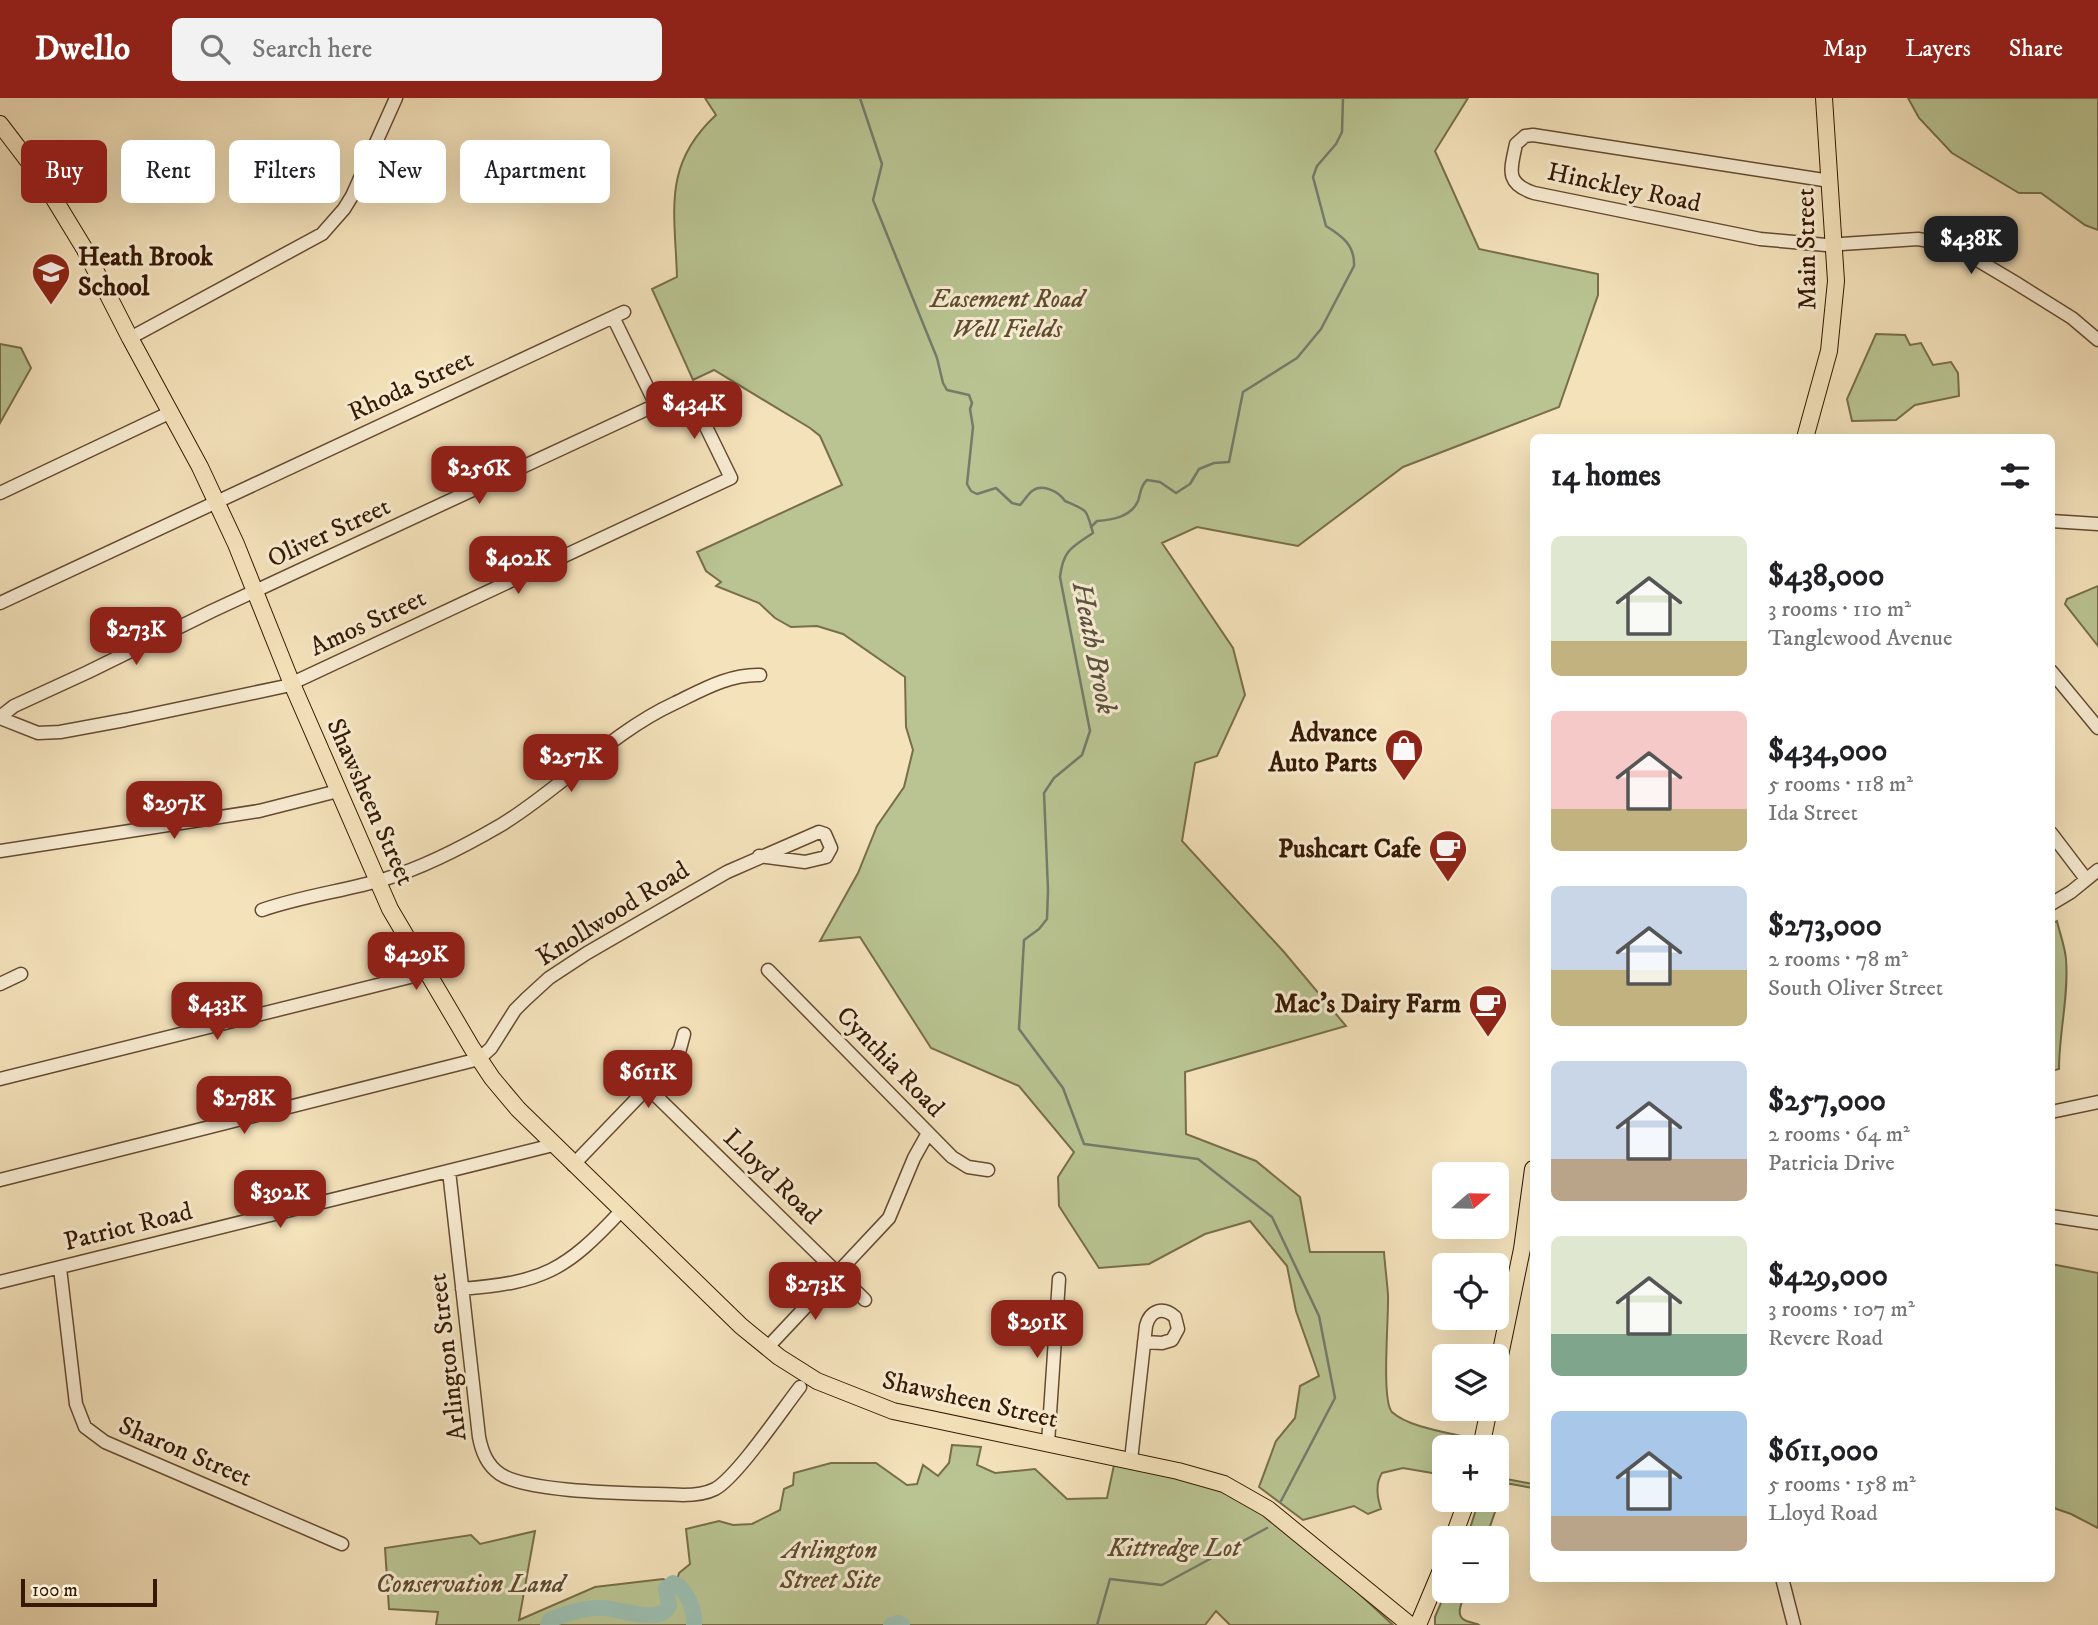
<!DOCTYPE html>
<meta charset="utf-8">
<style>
body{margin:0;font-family:"IM FELL DW Pica",serif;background:#f2f2f2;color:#202124;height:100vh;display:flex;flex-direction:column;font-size:26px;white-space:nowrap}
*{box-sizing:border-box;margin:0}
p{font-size:23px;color:#757577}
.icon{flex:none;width:38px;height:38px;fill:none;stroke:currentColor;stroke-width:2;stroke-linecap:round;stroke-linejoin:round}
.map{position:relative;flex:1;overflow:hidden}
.sheet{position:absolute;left:1530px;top:336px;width:525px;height:1148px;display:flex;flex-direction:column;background:#fff;border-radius:10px;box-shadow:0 7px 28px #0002}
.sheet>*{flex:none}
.hud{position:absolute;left:21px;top:42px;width:665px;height:63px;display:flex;gap:14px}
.needle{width:46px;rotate:70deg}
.tools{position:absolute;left:1432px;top:1064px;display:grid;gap:14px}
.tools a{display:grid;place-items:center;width:77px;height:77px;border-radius:10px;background:#fff;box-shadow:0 7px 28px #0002;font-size:35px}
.scale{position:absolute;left:21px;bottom:18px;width:136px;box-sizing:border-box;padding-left:7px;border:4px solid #361903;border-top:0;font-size:19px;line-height:24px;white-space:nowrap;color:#361903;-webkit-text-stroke:5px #f8ecd3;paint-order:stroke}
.price{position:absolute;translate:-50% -60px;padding:0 16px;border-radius:14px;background:#8f2418;color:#fff;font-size:23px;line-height:46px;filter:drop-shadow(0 2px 4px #0008)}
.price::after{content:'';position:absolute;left:50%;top:42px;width:21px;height:16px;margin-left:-10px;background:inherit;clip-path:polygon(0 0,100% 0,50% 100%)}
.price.selected{background:#222;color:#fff}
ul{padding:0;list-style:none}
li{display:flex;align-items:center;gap:21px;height:175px;padding:0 21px}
li span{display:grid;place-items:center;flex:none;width:196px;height:140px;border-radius:10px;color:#555}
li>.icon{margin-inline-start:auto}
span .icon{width:84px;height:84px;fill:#fffc;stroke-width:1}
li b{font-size:30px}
h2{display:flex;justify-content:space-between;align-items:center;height:84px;padding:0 21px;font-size:30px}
.chip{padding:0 24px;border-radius:10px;background:#fff;box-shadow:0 7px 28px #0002;font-size:24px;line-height:63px}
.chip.selected{background:#8f2418;color:#fff}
header{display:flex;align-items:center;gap:42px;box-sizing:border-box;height:98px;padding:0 35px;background:#8f2418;color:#fff}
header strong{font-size:33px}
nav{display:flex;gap:38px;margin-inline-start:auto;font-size:24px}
.search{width:490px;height:63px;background:#f2f2f2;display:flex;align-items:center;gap:18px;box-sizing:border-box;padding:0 24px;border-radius:10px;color:#757577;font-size:26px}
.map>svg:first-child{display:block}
.green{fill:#b9c492;stroke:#786e4a;stroke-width:2}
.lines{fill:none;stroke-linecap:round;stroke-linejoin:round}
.stream{stroke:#737c6b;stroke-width:2.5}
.river{stroke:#9cbeb1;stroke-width:16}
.minor-casing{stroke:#664b31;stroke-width:15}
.major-casing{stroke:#361903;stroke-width:18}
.minor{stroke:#f8ecd3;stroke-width:12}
.major{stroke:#f4e2bb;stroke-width:16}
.labels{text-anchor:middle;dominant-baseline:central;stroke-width:6;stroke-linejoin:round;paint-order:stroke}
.street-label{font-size:26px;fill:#361903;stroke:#f8ecd3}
.poi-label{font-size:26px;font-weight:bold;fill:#361903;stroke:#f8ecd3;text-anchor:end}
.park-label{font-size:26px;font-style:italic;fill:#5d4c2e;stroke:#f8ecd3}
.water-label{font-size:28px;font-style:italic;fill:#5a5340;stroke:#f8ecd3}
</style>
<header>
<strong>Dwello</strong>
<div class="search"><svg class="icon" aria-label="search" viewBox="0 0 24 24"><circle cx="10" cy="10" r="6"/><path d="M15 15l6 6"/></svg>Search here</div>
<nav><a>Map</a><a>Layers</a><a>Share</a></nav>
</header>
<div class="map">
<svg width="2098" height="1527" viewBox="0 0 2098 1527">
<rect width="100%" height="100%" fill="#f4e2bb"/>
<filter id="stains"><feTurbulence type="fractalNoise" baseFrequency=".00286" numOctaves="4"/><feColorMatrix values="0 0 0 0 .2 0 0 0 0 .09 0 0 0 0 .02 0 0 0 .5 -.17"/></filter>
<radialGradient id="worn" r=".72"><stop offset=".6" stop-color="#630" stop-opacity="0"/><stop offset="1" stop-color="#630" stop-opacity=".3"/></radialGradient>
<path class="green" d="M705 0H1468L1435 53 1479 151 1598 176V197L1559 309 1403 369 1298 448 1197 429 1162 445 1233 550 1245 597 1217 658 1195 665 1182 743 1284 854 1346 928 1185 974 1186 1036 1256 1063 1300 1099 1310 1154H1384C1385 1168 1387 1183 1388 1197 1389 1217 1381 1303 1392 1314 1409 1330 1452 1335 1474 1341L1472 1349H1444V1377L1403 1370 1382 1375C1375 1386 1377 1399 1381 1411L1368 1416 1354 1408 1303 1422 1259 1389 1276 1343 1295 1320 1300 1288 1319 1278 1296 1213 1287 1168 1250 1123 1205 1136 1149 1166 1099 1170 1059 1108 1058 1079 1074 1054 1019 988 931 950 860 839 820 843 858 775 877 728 904 689 913 652 906 629 905 579 843 536 817 528 791 529 775 520 759 505 716 488 721 484 706 473 697 454 842 387 820 338 810 330 714 272 693 282 652 191 677 179C675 113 662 67 716 17Z
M1908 0H2098V132L2085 127 2041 95H2019L1952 55 1919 20Z
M1876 236 1905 237 1910 247 1921 245 1933 267 1951 264 1958 275 1959 298 1915 307 1896 322 1852 323 1847 301Z
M0 246 21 250 31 270 0 325Z
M2098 488V548L2065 506 2067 501Z
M2057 823C2060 836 2065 849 2066 861 2069 898 2059 934 2059 971L2051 973V826Z
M2051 1166 2098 1175V1430L2071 1416 2051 1409Z
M952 1347 981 1349 977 1367 995 1375 1035 1371 1067 1401 1107 1400 1114 1367 1206 1378 1274 1413 1316 1456 1393 1527H1230L1216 1513 1205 1527H436L438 1514 389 1511 385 1450 471 1437 480 1446 535 1433 519 1522 595 1489 663 1481 676 1486 679 1475 690 1466 686 1431 719 1423 733 1427 752 1426 780 1412 784 1391 793 1387 794 1375 831 1365H876L907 1387 917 1386 923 1367 938 1378 949 1365Z
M1496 1379 1533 1386V1390L1505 1385 1486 1440H1467L1479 1402H1496Z
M1446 1493H1466C1464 1500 1455 1515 1463 1521 1466 1524 1476 1525 1479 1527H1435V1519Z"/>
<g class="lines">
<path class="stream" d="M860 0 882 66 873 102 937 260 943 285 947 292 969 297 972 305 970 311 973 329 967 386 971 393 977 396 996 390 1012 405 1020 407C1024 403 1028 396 1032 393 1043 385 1059 394 1065 403 1088 413 1086 410 1093 435 1072 449 1063 452 1060 479L1090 633 1082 657 1054 680 1044 695 1048 792 1047 821 1039 831 1024 842 1019 931 1063 990 1084 1046 1198 1061 1272 1119 1319 1218 1335 1300 1281 1403
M1091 429 1097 423C1112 422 1131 419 1138 403 1141 395 1140 388 1147 382L1160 384 1176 395 1190 386 1199 371 1214 365 1229 364 1243 294 1297 260 1321 231 1354 168C1355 147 1342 138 1326 128L1313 79 1317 68 1336 46 1342 34 1343 0
M1097 1527 1110 1481 1162 1487 1267 1430"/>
<path class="river" d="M548 1527 550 1522C566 1515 586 1509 603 1510 621 1511 660 1527 669 1508L666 1491 673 1485C687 1490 695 1513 694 1527
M891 1527 898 1525 902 1527"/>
<g class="minor-casing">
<path id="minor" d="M1830 83 1533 37 1525 38 1516 46C1511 71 1504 85 1534 95L1760 141 1826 147 1918 141 1935 144 1969 157 2016 185 2072 220 2098 242
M613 219 656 307
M130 240 322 136 344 111 352 98 396 0
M0 395 171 314
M2051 423 2098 426
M0 505 624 214
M2051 573 2098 630
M0 619 14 608 88 574 212 513 688 292 731 380 286 588 125 622 60 634 38 635 0 620
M2051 735 2086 781
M0 753 259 713 338 693
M2051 806 2071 794 2098 772
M262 812C302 798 344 793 385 781 425 769 465 748 501 727 562 690 610 635 675 605 702 592 729 576 760 577
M768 872 952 1059 968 1069 988 1072
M0 886 21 876
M0 981 426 875
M647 989 865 1202
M2051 1014 2098 1004
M573 1067 672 964 680 951 684 936
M449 1073 479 1339C482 1354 487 1367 500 1376 530 1396 642 1395 683 1397 694 1397 705 1396 715 1391 737 1379 782 1312 800 1289
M0 1082 479 961 491 950 515 912 526 901 549 880 587 855 727 774 819 734 825 736 831 750 826 759 805 764 759 758
M2051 1118 2098 1125
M60 1170 76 1306 85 1329 105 1344 342 1446
M0 1184 553 1047
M462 1191C544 1184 565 1173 621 1113
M767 1250 889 1120 914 1060 928 1035
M1048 1345 1059 1181
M1131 1362 1146 1228C1150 1212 1163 1208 1175 1219L1178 1231 1172 1242 1162 1245 1144 1244
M1782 1480 1794 1527"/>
</g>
<g class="major-casing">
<path id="major" d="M0 26 42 81 84 150 130 240 200 369 236 446 292 586 390 811 472 950 492 980 518 1011 741 1228 779 1259 817 1283 893 1313 1178 1373 1224 1386 1268 1411 1410 1527
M1805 340 1829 253 1836 183 1824 0
M1496 1277 1522 1151 1533 1071
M1481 1349 1489 1311
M1453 1440 1467 1402
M1418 1527 1444 1465"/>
</g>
<use href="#minor" class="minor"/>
<use href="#major" class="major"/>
</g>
<defs>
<g id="school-pin" transform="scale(2.0125)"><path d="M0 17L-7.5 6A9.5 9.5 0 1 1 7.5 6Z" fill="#8f2418" stroke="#f8ecd3"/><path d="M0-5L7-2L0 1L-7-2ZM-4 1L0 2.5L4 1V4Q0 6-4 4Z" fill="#fff"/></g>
<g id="shop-pin" transform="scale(2.0125)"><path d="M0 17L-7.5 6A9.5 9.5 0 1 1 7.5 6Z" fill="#8f2418" stroke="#f8ecd3"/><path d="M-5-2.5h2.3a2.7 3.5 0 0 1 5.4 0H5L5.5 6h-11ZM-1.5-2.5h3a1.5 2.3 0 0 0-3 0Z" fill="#fff"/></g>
<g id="cafe-pin" transform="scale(2.0125)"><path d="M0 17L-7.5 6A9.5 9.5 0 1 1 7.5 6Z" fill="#8f2418" stroke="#f8ecd3"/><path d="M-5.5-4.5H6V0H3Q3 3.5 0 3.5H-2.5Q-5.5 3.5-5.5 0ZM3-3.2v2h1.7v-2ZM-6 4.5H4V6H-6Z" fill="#fff"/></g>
</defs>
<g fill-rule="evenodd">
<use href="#school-pin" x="51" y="174"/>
<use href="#shop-pin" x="1404" y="650"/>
<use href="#cafe-pin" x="1448" y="751"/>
<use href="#cafe-pin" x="1488" y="906"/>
</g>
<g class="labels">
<g class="street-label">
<text transform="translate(1624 90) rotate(12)">Hinckley Road</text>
<text transform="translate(1807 151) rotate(-91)">Main Street</text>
<text transform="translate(411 288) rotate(-25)">Rhoda Street</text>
<text transform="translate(329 435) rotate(-25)">Oliver Street</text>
<text transform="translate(368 525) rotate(-25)">Amos Street</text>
<text transform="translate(370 704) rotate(66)">Shawsheen Street</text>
<text transform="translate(613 816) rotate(-32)">Knollwood Road</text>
<text transform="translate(890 964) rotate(46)">Cynthia Road</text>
<text transform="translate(772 1079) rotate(44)">Lloyd Road</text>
<text transform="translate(128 1129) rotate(-14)">Patriot Road</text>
<text transform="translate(448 1259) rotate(-97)">Arlington Street</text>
<text transform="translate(970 1302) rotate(13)">Shawsheen Street</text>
<text transform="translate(185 1354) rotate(23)">Sharon Street</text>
</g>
<g class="poi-label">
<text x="78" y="159" text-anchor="start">Heath Brook<tspan x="78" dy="30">School</tspan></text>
<text x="1377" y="635">Advance<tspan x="1377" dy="30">Auto Parts</tspan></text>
<text x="1421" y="751">Pushcart Cafe</text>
<text x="1461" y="906">Mac's Dairy Farm</text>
</g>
<g class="park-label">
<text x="1007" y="201">Easement Road<tspan x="1007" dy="30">Well Fields</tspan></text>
<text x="1174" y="1450">Kittredge Lot</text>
<text x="830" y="1452">Arlington<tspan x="830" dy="30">Street Site</tspan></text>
<text x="470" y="1486">Conservation Land</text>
</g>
<g class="water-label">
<text transform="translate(1094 550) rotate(79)">Heath Brook</text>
</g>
</g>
<rect width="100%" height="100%" filter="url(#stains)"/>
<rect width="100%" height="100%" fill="url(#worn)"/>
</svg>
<div class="tools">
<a><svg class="needle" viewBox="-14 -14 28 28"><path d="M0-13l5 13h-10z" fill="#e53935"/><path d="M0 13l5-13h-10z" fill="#757577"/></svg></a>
<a><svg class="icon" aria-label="locate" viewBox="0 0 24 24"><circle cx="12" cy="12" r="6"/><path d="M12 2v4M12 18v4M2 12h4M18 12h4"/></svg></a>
<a><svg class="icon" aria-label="layers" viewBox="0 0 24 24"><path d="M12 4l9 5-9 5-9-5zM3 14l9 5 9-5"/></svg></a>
<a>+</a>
<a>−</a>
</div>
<div class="scale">100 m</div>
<b class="price selected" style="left:1971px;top:178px">$438K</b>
<b class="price" style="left:694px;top:343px">$434K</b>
<b class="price" style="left:479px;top:408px">$256K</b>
<b class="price" style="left:518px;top:498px">$402K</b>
<b class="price" style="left:136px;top:569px">$273K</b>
<b class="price" style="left:571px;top:696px">$257K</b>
<b class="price" style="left:174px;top:743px">$297K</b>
<b class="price" style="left:416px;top:894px">$429K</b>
<b class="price" style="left:217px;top:944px">$433K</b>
<b class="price" style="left:648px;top:1012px">$611K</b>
<b class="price" style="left:244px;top:1038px">$278K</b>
<b class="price" style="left:280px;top:1132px">$392K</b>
<b class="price" style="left:815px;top:1224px">$273K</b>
<b class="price" style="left:1037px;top:1262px">$291K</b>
<div class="hud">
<a class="chip selected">Buy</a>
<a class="chip">Rent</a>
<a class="chip">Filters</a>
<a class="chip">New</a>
<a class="chip">Apartment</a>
</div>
<section class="sheet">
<h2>14 homes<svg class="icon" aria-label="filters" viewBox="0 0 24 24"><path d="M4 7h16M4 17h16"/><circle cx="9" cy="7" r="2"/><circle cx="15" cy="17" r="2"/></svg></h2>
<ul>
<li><span style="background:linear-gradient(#dfe7d0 75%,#c2b280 0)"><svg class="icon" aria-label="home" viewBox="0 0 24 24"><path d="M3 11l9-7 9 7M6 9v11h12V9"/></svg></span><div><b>$438,000</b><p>3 rooms · 110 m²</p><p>Tanglewood Avenue</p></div></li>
<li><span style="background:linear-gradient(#f6c9c9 70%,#c2b280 0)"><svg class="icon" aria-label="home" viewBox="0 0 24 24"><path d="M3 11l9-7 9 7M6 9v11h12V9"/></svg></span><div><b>$434,000</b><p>5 rooms · 118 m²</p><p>Ida Street</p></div></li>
<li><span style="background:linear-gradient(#c9d6e8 60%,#c2b280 0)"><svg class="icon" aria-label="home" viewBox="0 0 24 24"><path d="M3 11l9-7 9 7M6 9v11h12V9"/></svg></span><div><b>$273,000</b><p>2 rooms · 78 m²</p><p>South Oliver Street</p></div></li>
<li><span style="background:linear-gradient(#c9d6e8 70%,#b9a48a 0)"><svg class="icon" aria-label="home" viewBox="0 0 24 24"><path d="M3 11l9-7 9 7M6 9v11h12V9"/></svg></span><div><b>$257,000</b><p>2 rooms · 64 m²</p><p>Patricia Drive</p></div></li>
<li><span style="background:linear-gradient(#dfe7d0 70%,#7fa58c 0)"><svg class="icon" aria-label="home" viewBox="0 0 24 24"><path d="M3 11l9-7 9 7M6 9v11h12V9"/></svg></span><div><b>$429,000</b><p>3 rooms · 107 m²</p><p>Revere Road</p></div></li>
<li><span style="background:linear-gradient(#a9c7e8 75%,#b9a48a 0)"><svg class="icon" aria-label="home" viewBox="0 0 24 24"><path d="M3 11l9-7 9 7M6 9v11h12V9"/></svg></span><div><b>$611,000</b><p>5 rooms · 158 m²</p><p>Lloyd Road</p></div></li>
</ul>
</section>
</div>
